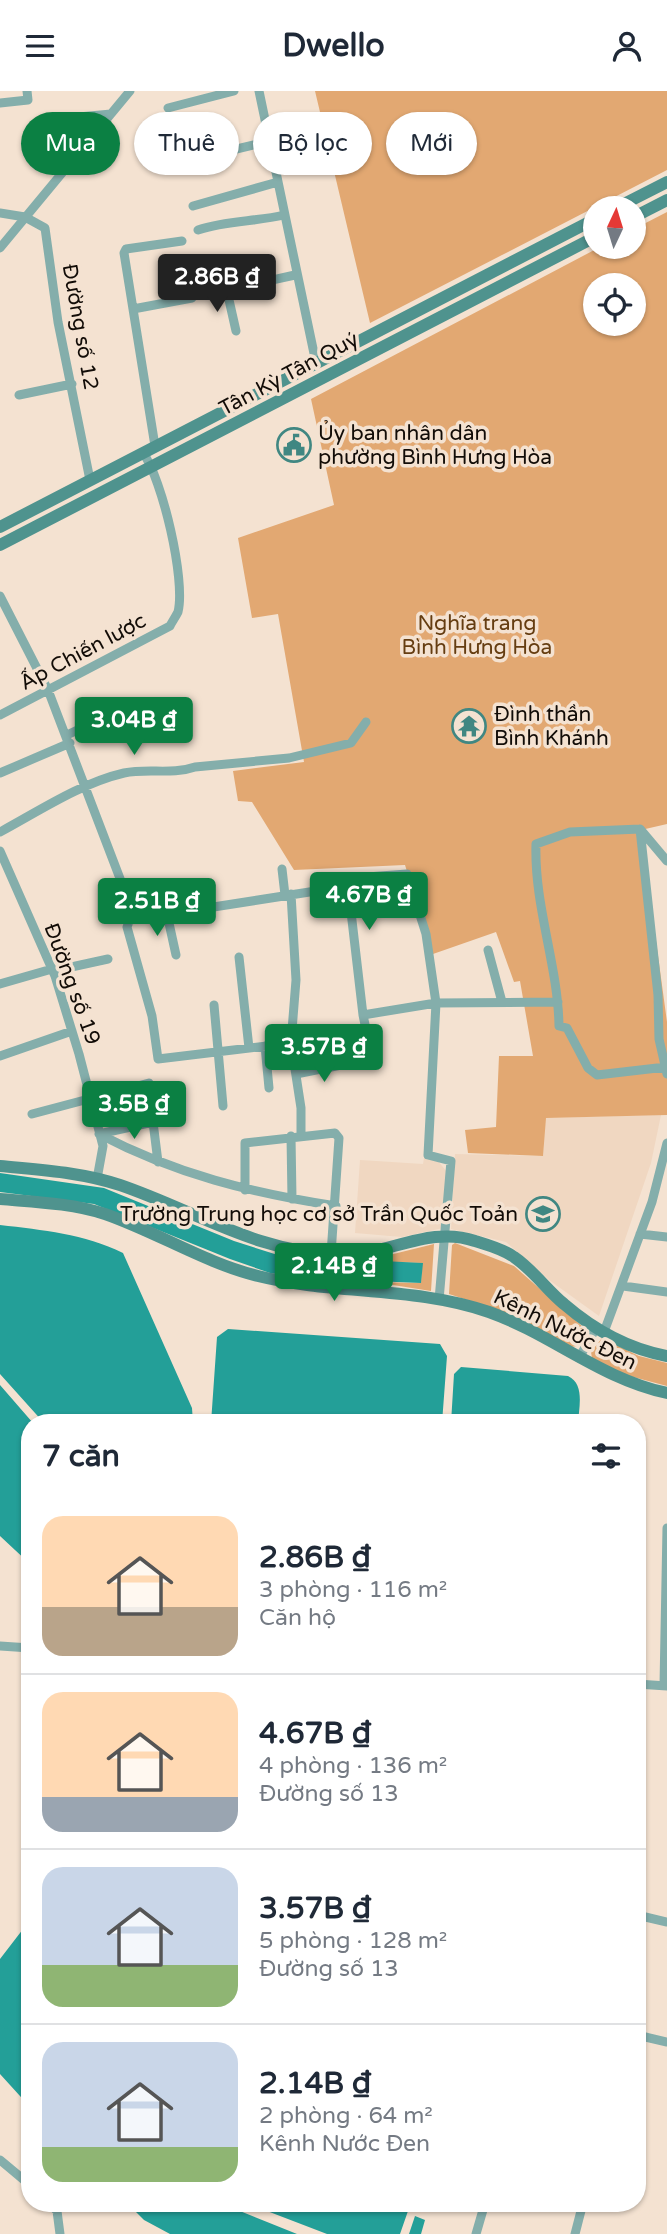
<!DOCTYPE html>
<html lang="vi">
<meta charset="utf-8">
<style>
body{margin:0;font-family:"Varela Round",sans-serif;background:#f6f6f7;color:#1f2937;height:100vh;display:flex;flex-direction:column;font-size:26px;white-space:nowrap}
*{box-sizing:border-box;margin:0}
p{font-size:23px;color:#747a83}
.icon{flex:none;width:38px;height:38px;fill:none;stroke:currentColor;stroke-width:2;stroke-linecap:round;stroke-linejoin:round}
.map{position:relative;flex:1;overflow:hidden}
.side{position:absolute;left:21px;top:1323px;width:625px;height:798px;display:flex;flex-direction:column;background:#fff;border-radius:28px;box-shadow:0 2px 5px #0004}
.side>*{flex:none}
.hud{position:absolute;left:21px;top:21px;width:626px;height:63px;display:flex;gap:14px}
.needle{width:46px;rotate:4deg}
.controls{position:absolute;left:583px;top:105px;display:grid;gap:14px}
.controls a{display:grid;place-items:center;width:63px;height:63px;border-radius:50%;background:#fff;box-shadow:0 2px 5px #0004;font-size:35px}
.price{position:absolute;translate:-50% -60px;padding:0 16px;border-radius:7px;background:#0b8043;color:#fff;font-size:23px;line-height:46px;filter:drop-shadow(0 2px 4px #0008)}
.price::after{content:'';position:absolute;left:50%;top:42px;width:21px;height:16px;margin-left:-10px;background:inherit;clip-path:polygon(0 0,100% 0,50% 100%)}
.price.selected{background:#222;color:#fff}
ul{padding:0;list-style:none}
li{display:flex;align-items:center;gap:21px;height:175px;padding:0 21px}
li+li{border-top:2px solid #e0e1e3}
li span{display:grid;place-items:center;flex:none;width:196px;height:140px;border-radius:21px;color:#555}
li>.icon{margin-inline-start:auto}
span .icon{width:84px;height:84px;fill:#fffc;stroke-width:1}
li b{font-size:30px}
h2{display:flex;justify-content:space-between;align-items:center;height:84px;padding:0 21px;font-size:30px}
.chip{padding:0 24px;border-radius:32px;background:#fff;box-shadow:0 2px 5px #0004;font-size:24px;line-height:63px}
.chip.selected{background:#0b8043;color:#fff}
header{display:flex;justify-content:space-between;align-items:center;height:91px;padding:0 21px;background:#fff;font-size:32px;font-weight:800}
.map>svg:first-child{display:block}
.built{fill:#f0d7c1}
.green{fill:#e2a872;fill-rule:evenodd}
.water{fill:#239f98}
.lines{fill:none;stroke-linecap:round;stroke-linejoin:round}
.street{stroke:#84aeab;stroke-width:9}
.secondary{stroke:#4f938e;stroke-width:12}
.labels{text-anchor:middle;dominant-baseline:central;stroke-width:7;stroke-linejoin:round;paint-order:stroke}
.street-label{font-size:21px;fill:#120c07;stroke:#f4e2d1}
.poi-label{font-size:21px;fill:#120c07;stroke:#f4e2d1;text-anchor:start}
.park-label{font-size:21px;fill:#653d11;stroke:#f4e2d1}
</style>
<header><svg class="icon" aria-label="menu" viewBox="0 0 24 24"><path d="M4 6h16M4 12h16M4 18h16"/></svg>Dwello<svg class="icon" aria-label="person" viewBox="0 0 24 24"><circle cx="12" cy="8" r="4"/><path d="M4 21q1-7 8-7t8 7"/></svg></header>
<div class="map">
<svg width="667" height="2143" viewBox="0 0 667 2143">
<rect width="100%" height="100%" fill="#f4e2d1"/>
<path class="built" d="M661 1024 651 1072 599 1225 549 1189 506 1151 451 1138 455 1063 543 1065 545 1027Z
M424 1067 438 1070 447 1081 443 1137 402 1146 355 1142 360 1069 423 1073Z"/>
<path class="green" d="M315 0H667V79L370 232Z
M667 121V733L641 739 667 931V1024L546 1027 543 1065 468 1062 465 1039 496 1036 499 965H533L520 890 514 891 496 841 433 863 405 774 294 779 252 711 238 710 233 680 304 671 278 523 252 527 238 447 334 414 311 308 600 156H634V138ZM595 194H634V233H595Z
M455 1152 514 1175 583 1236 585 1242 577 1255 571 1256 516 1225 449 1203 452 1154Z
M434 1153 431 1200 374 1191 421 1192 422 1172 365 1170Z
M602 1247 639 1265 667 1272V1295L622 1283 592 1267 591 1261Z"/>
<path class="water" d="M0 1082 104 1097 234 1150 281 1165 423 1172 421 1192 299 1187 270 1182 230 1168 94 1113 0 1101Z
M0 1134C43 1139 84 1143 123 1162L192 1317 193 1332H44L0 1283Z
M228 1238 440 1253 447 1265 442 1332H211L217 1246Z
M461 1276 568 1285C585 1293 579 1316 578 1332H451L454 1283Z
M0 1294 33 1332H30V1473L0 1445Z
M30 1829V2016L0 1983V1868Z
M127 2112H220L297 2143H170L144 2129Z
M246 2112H388L408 2120 400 2143H327Z
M415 2125 425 2129 421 2143H409Z"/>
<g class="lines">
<path class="street" d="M259 0 316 272
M0 12 28 9 27 0
M168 17 234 0
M47 29 111 23
M182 71 270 50
M193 115 278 91
M0 122 25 126 45 137 58 231 90 389
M198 139C227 129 255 131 284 124
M0 157 130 0
M227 200 236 240
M204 204 295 184
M133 218 192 207
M19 304 72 293
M155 355 124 162 126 158 182 150
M0 505 48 599 124 798 132 823 127 836 152 925 158 968 291 952
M0 624 170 535C172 531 176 525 178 521 186 489 162 387 143 362
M67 644 109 624
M0 682 70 652
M640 738 658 904 659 948 667 983
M0 741C39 720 81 692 124 682 148 677 172 684 195 676L289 667 351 652 366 631
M0 760 55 885 79 963 103 1055 97 1088
M282 778 285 804
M348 795V790L354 787 407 783 426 843 436 912 363 924
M291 803 296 889 291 952 301 1017V1044
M167 823 176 864
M130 829 348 795 363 924 373 972
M488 859 502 911
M239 866 249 957
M53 880 108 868
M0 893 52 878
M214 914 223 1015
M265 955 269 997
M0 965 72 940
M666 976 597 984 588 977 567 937 559 935C558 874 534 815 536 753L570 741 640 738 667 770
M296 983 346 973
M32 1023 149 992
M99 1043C175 1083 252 1102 336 1115
M99 1043 153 1031 158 1071
M291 1045 292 1108
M245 1099V1052L335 1042 339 1047 331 1163
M640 1143 667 1146
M623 1195 667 1201
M439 1209 451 1070 428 1064 436 912 558 911
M604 1241 652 1111 667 1052
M579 1267 596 1237
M0 1555 30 1557
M637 1593 667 1595
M664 1594 667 1437
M637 1806H640L637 1824 667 1831
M637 1944 667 1951
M0 2069 30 2094
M49 2112 57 2120 60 2143
M476 2143 485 2112
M575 2143 583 2112"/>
<path class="secondary" d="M616 117 667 91
M634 126 667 109
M0 436 595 128
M0 454 595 146
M0 1075C40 1079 81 1081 120 1094 196 1120 257 1162 340 1164 387 1165 429 1134 475 1150 488 1154 503 1158 514 1166 533 1179 547 1199 564 1213 593 1238 629 1258 667 1265
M0 1108C35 1111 71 1112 105 1123 157 1141 205 1172 258 1185 334 1204 414 1195 489 1221 551 1243 601 1288 667 1302"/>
</g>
<defs>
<g id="civic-ring" transform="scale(1.75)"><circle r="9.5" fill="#f4e2d1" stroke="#408782" stroke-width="1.5"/><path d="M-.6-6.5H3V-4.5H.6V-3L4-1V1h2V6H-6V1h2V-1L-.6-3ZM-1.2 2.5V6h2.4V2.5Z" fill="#408782"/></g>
<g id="temple-ring" transform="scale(1.75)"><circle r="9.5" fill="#f4e2d1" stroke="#408782" stroke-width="1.5"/><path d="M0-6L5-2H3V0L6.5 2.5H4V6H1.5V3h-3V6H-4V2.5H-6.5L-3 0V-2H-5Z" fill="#408782"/></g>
<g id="school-ring" transform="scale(1.75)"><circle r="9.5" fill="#f4e2d1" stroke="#408782" stroke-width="1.5"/><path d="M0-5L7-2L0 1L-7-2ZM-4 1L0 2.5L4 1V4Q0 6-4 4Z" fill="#408782"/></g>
</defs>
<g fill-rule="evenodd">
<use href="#civic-ring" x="294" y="354"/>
<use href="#temple-ring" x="469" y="635"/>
<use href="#school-ring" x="543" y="1123"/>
</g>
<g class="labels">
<g class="street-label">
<text transform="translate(80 236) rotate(80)">Đường số 12</text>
<text transform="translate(289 283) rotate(-28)">Tân Kỳ Tân Quý</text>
<text transform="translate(83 561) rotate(-28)">Ấp Chiến lược</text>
<text transform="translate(72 893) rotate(70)">Đường số 19</text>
<text transform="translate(565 1239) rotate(26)">Kênh Nước Đen</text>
</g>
<g class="poi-label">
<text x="318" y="342">Ủy ban nhân dân<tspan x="318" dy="24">phường Bình Hưng Hòa</tspan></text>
<text x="494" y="623">Đình thần<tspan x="494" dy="24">Bình Khánh</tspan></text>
<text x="518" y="1123" text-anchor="end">Trường Trung học cơ sở Trần Quốc Toản</text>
</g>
<g class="park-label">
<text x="477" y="532">Nghĩa trang<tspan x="477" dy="24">Bình Hưng Hòa</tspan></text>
</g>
</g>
</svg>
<div class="controls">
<a><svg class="needle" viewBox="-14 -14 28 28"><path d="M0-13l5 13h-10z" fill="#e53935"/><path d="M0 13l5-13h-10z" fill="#747a83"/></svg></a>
<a><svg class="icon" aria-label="locate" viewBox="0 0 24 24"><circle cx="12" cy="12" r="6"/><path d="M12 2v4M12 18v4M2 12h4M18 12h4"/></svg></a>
</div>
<b class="price selected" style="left:217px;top:223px">2.86B ₫</b>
<b class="price" style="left:134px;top:666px">3.04B ₫</b>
<b class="price" style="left:369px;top:841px">4.67B ₫</b>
<b class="price" style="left:157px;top:847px">2.51B ₫</b>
<b class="price" style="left:324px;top:993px">3.57B ₫</b>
<b class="price" style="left:134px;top:1050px">3.5B ₫</b>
<b class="price" style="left:334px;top:1212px">2.14B ₫</b>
<div class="hud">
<a class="chip selected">Mua</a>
<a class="chip">Thuê</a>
<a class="chip">Bộ lọc</a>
<a class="chip">Mới</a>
</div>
<section class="side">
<h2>7 căn<svg class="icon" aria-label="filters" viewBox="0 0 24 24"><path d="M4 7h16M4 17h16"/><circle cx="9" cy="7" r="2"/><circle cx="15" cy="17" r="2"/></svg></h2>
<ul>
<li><span style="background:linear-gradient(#ffd9b3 65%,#b9a48a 0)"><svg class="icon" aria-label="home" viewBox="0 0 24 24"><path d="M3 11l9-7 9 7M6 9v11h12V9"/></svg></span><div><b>2.86B ₫</b><p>3 phòng · 116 m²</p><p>Căn hộ</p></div></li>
<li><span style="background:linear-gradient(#ffd9b3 75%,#9aa5b1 0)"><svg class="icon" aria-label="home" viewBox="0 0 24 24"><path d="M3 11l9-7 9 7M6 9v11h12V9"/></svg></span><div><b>4.67B ₫</b><p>4 phòng · 136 m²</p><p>Đường số 13</p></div></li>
<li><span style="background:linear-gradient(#c9d6e8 70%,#8fb573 0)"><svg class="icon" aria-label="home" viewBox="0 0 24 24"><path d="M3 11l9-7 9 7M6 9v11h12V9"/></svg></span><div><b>3.57B ₫</b><p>5 phòng · 128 m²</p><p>Đường số 13</p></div></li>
<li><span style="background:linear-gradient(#c9d6e8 75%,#8fb573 0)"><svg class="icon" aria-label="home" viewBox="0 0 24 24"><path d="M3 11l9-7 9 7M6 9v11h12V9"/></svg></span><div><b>2.14B ₫</b><p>2 phòng · 64 m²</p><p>Kênh Nước Đen</p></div></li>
</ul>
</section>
</div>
